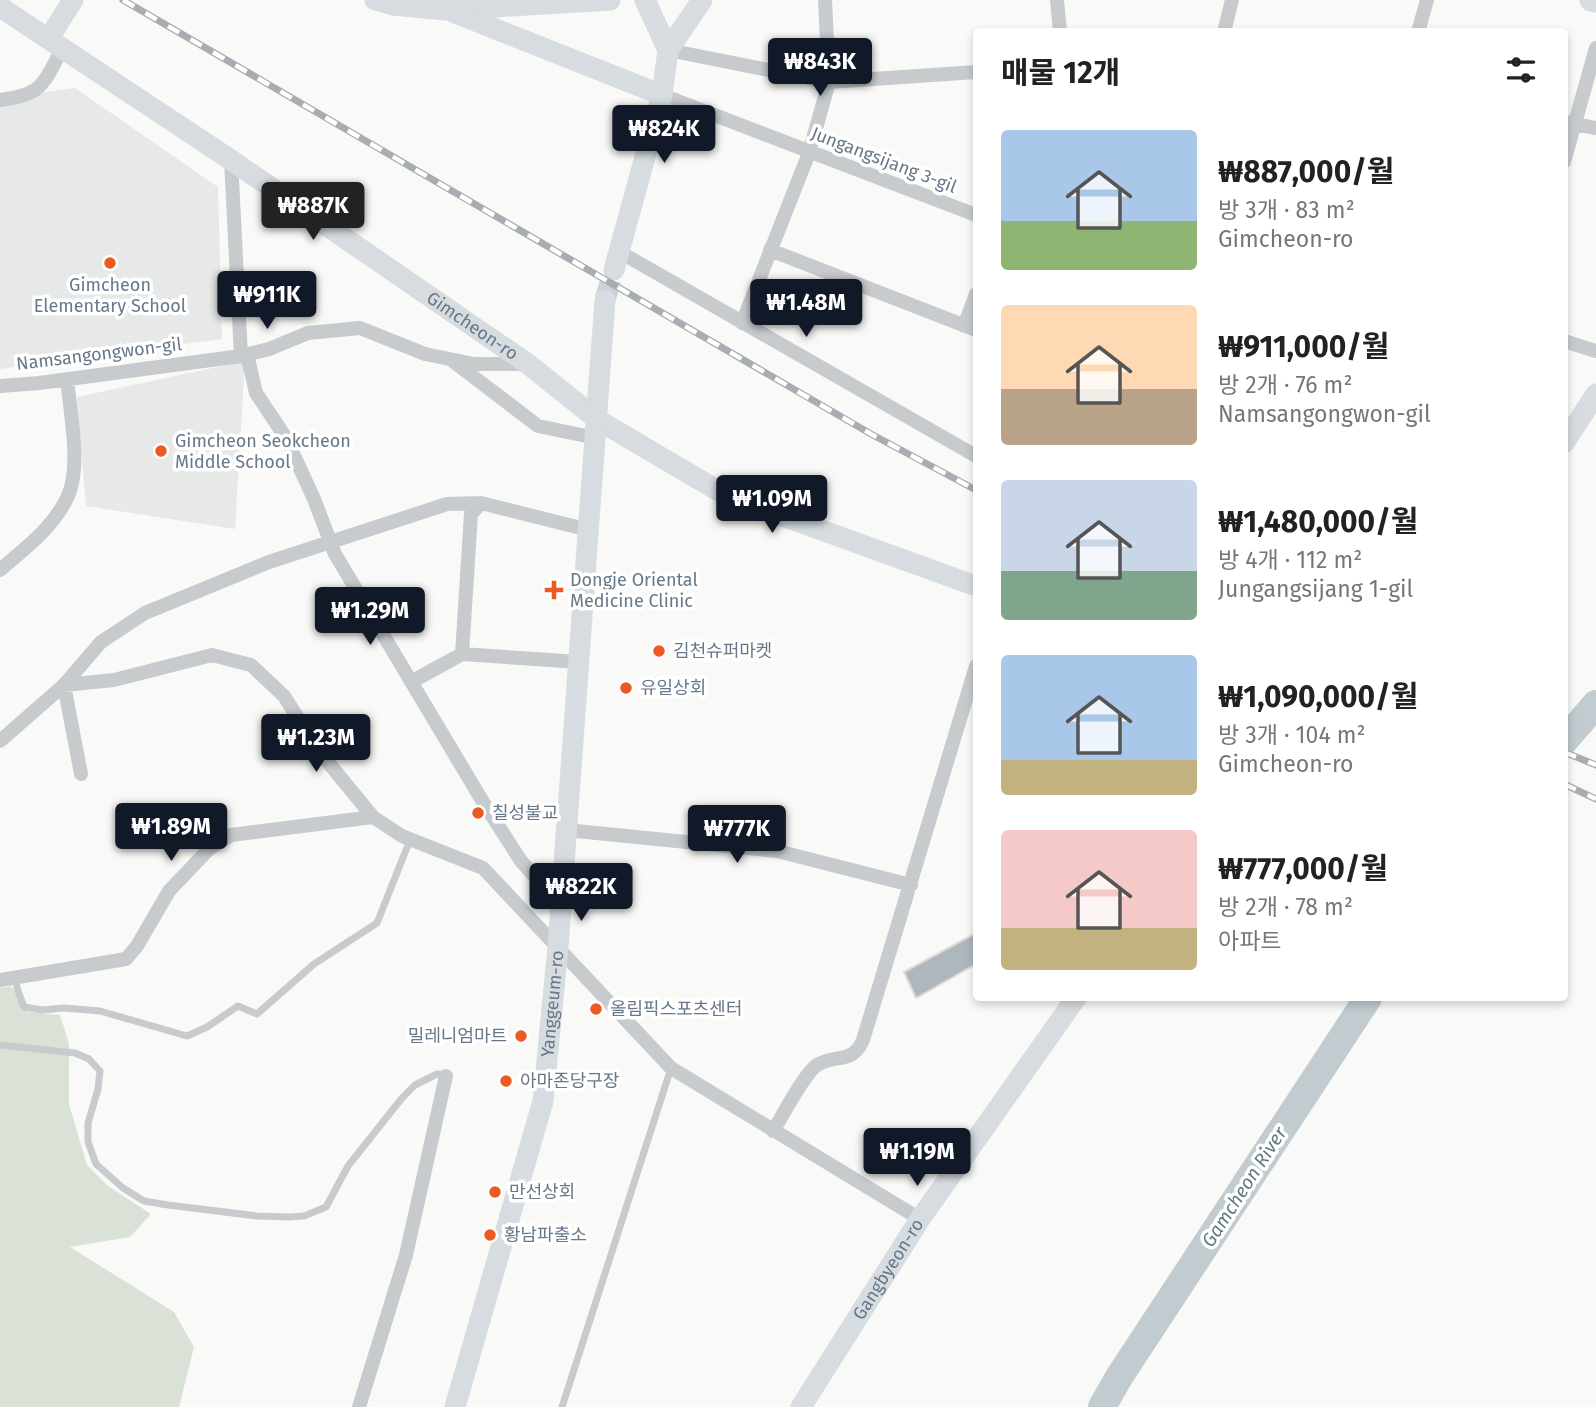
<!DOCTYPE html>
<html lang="ko">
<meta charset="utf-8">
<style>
body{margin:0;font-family:"Fira Sans","Noto Sans KR",sans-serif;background:#f6f6f6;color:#222;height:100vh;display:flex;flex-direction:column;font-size:26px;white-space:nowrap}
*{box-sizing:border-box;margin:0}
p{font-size:23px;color:#767676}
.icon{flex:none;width:38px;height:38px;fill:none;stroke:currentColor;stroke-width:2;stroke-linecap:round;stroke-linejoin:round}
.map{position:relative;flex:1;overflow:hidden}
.sheet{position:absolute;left:973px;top:28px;width:595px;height:973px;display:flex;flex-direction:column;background:#fff;border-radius:7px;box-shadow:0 4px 10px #0003}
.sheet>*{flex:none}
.price{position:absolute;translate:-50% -60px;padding:0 16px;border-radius:7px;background:#111827;color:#fff;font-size:23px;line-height:46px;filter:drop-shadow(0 2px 4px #0008)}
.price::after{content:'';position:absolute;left:50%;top:42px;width:21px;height:16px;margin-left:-10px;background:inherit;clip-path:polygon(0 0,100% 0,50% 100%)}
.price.on{background:#222;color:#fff}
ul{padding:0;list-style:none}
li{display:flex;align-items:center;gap:21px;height:175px;padding:0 28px}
li span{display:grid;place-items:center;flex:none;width:196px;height:140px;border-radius:7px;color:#555}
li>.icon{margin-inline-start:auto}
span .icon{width:84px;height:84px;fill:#fffc;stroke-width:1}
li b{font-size:30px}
h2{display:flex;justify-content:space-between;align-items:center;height:84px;padding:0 28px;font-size:30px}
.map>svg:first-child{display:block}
.built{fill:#e7e8e8}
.green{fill:#dae1d7}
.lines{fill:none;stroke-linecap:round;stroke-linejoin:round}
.river{stroke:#c1cbd0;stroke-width:28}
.building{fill:#afb7be;stroke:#dbdbd9;stroke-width:2}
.secondary-tunnel{stroke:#cdd2d6;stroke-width:21;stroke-dasharray:21 10;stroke-linecap:butt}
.lane{stroke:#c7cbce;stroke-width:7}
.street{stroke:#c7cbce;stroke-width:14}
.secondary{stroke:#d6dce0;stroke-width:21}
.primary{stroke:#d6dce0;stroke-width:23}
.rail-casing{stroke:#a7adb3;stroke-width:7}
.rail{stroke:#fff;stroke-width:4.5;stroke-dasharray:13;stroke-linecap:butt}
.poi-dot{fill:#ed5922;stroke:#fff;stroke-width:2.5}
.labels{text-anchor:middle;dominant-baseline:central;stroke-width:7;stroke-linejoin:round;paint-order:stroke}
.street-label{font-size:18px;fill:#667889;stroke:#fff}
.poi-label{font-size:18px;fill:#667889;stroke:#fff;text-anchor:start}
.water-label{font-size:19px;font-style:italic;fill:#637a84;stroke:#fff}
</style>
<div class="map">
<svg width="1596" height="1407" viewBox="0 0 1596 1407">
<rect width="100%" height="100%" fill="#f9f9f7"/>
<path class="built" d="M75 88 218 187 222 339 0 369V98Z
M245 361 235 529 86 506 77 397Z"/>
<path class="green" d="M11 986 27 1012 60 1015 69 1044V1104L87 1165 108 1186 151 1214 130 1237 70 1247 174 1312 194 1347 179 1407H0V988Z"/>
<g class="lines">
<path class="river" d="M1564 741 1596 704
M1102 1407 1119 1377 1368 998"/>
</g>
<path class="building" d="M976 933V964L916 998 904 972Z"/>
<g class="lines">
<path class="secondary-tunnel" d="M605 300 614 270"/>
<path class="lane" d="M16 978 17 988 24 1007 42 1010 64 1008 100 1011 187 1036 207 1027 238 1006 257 1014 314 964 377 923 410 840
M0 1045 75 1053 89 1059 100 1071 98 1089 88 1123V1142L96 1164 123 1188 144 1201 168 1205 257 1216 289 1217 304 1216 326 1207 348 1166 402 1098 415 1085 437 1074 446 1076
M562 1407 671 1068"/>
<path class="street" d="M1057 0 1060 32
M1224 32 1232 0
M1418 32 1427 0
M668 50 829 82 976 72
M662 95 976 215
M0 100C45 94 42 84 63 48
M1564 122 1596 128
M231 160 241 356
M1564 162 1596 48
M770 250 976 330
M618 251 976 456
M742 323 809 153 829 82 825 0
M964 326 976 294
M1564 341 1596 351
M247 354 256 393 286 438 314 499 335 554 483 802 521 861 539 881 561 900
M454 362 538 426 596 438
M0 386 39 383 241 356 269 349 308 333 360 328 425 354 474 364H527
M0 570C24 549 53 528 67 498 82 469 70 411 67 379
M462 654 471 514 481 503
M411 682 462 654 579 662
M0 741 64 685 101 642 145 613 269 562 447 504 481 503 589 530
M81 774 64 685 114 680 212 655 251 665 284 696 318 750 373 817 402 836 483 868 671 1068 920 1219
M566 830 777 851 911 885
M0 980 126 959 137 946 169 891 210 848 231 835 373 817
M773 1131C783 1115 804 1074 817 1065 837 1053 852 1065 863 1040L976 666
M359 1407 406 1255 446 1076"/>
<g class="secondary">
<path d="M375 0 393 5 446 10 610 0"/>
<path d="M645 0 668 50"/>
<path id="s1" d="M0 7 231 160 528 364 598 420 727 496 976 586"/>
<path d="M455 13 662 95"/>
<path d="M49 38 73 0"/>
<path d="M614 270 662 95 668 50 702 0"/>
<path d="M1564 443 1596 394"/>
<path id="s2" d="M455 1407 543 1101 558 947 605 300"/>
<path id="s3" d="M801 1407 920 1219 1076 998"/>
</g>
<path class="primary" d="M1591 0 1596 1"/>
<g class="rail-casing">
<path id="rail" d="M123 0 871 434 976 490
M1564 752 1596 765
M1564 784 1596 799"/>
</g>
<use href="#rail" class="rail"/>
</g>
<g class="poi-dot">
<circle cx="110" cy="263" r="7"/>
<circle cx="161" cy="451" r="7"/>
<path d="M550.5 579.5h7v7h7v7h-7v7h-7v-7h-7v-7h7z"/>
<circle cx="659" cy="651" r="7"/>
<circle cx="626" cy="688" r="7"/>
<circle cx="478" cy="813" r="7"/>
<circle cx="596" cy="1009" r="7"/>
<circle cx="521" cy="1036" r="7"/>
<circle cx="506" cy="1081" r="7"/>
<circle cx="495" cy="1192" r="7"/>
<circle cx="490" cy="1235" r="7"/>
</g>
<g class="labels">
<g class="street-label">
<text transform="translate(884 160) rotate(21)">Jungangsijang 3-gil</text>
<text stroke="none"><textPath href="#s1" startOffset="570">Gimcheon-ro</textPath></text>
<text transform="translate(99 354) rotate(-7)">Namsangongwon-gil</text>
<text stroke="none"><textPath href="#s2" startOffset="416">Yanggeum-ro</textPath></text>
<text stroke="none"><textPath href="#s3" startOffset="163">Gangbyeon-ro</textPath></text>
</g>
<g class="poi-label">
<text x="110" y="285" text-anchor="middle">Gimcheon<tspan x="110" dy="21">Elementary School</tspan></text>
<text x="175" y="441">Gimcheon Seokcheon<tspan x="175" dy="21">Middle School</tspan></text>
<text x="570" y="580">Dongje Oriental<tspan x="570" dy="21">Medicine Clinic</tspan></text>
<text x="673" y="651">김천슈퍼마켓</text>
<text x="640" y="688">유일상회</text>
<text x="492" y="813">칠성불교</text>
<text x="610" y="1009">올림픽스포츠센터</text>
<text x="507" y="1036" text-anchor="end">밀레니엄마트</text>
<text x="520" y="1081">아마존당구장</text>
<text x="509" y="1192">만선상회</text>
<text x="504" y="1235">황남파출소</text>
</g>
<g class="water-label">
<text transform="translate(1244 1187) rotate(-57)">Gamcheon River</text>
</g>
</g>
</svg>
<b class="price" style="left:820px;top:98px">₩843K</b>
<b class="price" style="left:664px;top:165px">₩824K</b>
<b class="price on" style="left:313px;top:242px">₩887K</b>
<b class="price" style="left:267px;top:331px">₩911K</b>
<b class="price" style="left:806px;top:339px">₩1.48M</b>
<b class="price" style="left:772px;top:535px">₩1.09M</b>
<b class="price" style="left:370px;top:647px">₩1.29M</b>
<b class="price" style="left:316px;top:774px">₩1.23M</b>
<b class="price" style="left:171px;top:863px">₩1.89M</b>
<b class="price" style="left:737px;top:865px">₩777K</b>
<b class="price" style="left:581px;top:923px">₩822K</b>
<b class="price" style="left:917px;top:1188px">₩1.19M</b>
<section class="sheet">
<h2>매물 12개<svg class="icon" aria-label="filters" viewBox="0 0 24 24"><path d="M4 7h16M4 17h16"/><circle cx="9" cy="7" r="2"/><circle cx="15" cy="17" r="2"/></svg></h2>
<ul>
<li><span style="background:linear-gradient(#a9c7e8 65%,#8fb573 0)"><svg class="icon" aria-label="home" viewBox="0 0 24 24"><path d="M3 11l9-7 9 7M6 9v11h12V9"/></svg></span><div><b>₩887,000/월</b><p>방 3개 · 83 m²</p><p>Gimcheon-ro</p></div></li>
<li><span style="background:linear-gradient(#ffd9b3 60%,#b9a48a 0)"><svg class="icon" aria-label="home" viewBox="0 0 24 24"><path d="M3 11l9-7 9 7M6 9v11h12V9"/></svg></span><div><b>₩911,000/월</b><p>방 2개 · 76 m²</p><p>Namsangongwon-gil</p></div></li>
<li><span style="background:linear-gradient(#c9d6e8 65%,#7fa58c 0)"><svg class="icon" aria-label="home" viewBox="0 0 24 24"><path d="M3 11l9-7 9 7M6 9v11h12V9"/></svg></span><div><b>₩1,480,000/월</b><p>방 4개 · 112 m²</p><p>Jungangsijang 1-gil</p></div></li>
<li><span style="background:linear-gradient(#a9c7e8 75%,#c2b280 0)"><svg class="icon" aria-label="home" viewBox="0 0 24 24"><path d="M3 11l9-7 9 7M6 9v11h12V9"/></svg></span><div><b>₩1,090,000/월</b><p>방 3개 · 104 m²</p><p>Gimcheon-ro</p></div></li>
<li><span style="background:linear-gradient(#f6c9c9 70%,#c2b280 0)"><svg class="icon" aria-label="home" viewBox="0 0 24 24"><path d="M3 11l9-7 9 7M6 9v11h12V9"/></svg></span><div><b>₩777,000/월</b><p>방 2개 · 78 m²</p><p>아파트</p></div></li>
</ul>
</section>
</div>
